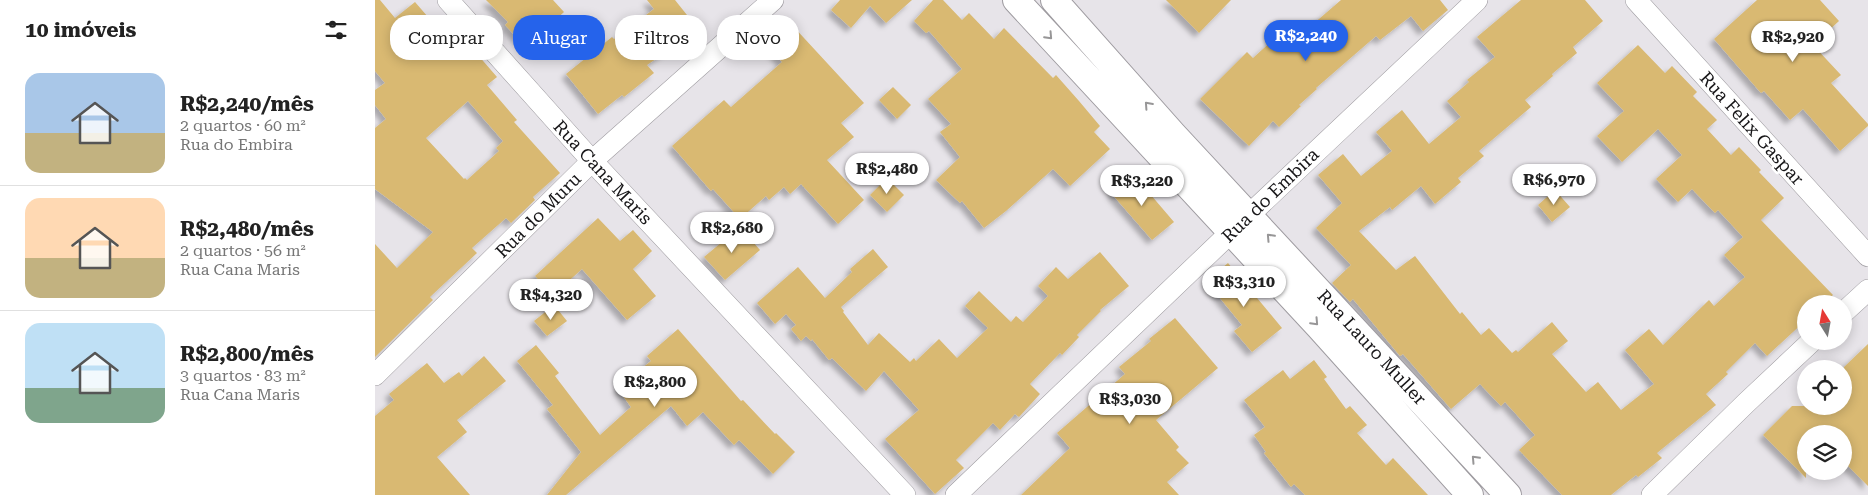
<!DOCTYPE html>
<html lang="pt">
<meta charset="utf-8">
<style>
body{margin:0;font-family:"Roboto Serif",serif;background:#f2f2f2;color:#222;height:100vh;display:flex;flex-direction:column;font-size:19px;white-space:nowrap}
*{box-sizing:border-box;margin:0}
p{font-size:16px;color:#767676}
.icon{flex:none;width:28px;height:28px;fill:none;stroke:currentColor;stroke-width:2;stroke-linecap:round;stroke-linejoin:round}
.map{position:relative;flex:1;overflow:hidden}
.sheet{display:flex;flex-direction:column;background:#fff;width:375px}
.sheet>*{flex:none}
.top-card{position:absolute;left:15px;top:15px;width:475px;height:45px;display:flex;gap:10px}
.needle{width:32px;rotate:349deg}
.fabs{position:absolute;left:1422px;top:295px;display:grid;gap:10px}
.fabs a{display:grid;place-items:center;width:55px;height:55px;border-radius:50%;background:#fff;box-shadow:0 2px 12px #0003;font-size:25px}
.price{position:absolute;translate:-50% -42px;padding:0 11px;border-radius:18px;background:#fff;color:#222;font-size:16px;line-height:32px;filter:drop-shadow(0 1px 2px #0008)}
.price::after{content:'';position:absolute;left:50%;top:30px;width:15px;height:11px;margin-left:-8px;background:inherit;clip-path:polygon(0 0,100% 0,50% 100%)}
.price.selected{background:#2563eb;color:#fff}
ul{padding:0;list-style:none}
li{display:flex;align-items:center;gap:15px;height:125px;padding:0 25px}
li+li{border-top:1px solid #e0e0e0}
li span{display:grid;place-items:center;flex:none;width:140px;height:100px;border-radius:15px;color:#555}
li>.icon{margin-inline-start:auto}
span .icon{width:60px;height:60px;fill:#fffc;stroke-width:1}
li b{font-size:21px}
h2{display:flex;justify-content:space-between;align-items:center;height:60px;padding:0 25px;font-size:21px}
.tag{padding:0 18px;border-radius:20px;background:#fff;box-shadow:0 2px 12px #0003;font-size:18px;line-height:45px}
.tag.selected{background:#2563eb;color:#fff}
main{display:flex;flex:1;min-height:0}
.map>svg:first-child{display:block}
.building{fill:#d9b972;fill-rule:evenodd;filter:url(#shadow)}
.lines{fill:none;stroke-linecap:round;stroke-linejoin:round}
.minor-casing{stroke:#9e9ba0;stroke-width:22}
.tertiary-casing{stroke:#9e9ba0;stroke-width:28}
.minor{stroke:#fff;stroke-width:21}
.tertiary{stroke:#fff;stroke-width:26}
.oneway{stroke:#979697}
.labels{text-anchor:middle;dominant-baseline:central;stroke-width:5;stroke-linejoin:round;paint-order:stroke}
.street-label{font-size:18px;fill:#171618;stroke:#fff}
</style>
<main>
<section class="sheet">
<h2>10 imóveis<svg class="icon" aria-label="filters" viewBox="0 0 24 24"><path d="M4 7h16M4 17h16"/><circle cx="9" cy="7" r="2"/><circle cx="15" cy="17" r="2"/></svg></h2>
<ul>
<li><span style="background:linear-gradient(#a9c7e8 60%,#c2b280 0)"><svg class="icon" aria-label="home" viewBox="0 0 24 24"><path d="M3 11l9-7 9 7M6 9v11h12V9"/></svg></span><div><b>R$2,240/mês</b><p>2 quartos · 60 m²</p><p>Rua do Embira</p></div></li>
<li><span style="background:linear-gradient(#ffd9b3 60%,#c2b280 0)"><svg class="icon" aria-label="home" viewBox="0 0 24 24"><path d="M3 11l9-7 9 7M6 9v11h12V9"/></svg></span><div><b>R$2,480/mês</b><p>2 quartos · 56 m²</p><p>Rua Cana Maris</p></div></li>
<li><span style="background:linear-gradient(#bfe0f5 65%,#7fa58c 0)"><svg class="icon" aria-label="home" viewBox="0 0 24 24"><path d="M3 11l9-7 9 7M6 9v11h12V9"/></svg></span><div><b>R$2,800/mês</b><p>3 quartos · 83 m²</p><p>Rua Cana Maris</p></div></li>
</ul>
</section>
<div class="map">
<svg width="1493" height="495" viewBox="0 0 1493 495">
<defs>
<filter id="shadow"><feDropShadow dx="-4.5" dy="4.5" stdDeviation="2.5" flood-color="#0004"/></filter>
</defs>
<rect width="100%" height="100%" fill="#e7e4e9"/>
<path class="building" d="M0 0H5L20 18 40 2 73 40 83 32 122 77 112 85 142 120 139 122 185 173 158 197 160 200 136 223 131 218 97 248 102 253 55 297 58 300 0 357V244L22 268 58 232 0 189V128L11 119 0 105V90L10 83 0 71ZM93 101 128 141 121 148 124 151 92 180 90 178 89 179 51 138Z
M111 0H178L189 12 151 47 130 25 133 22Z
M272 0H300L324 30 272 65 279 73 249 97 247 95 223 114 191 74 237 37 239 39 279 9Z
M465 0H537L511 23 495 6 476 28 456 10Z
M558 0H568L587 20 594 13 619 39 629 28 678 78 681 75 704 101 725 126 719 132 735 149 695 186 678 169 631 211 609 228 587 201 585 203 561 180 585 157 565 132 576 124 553 99 587 69 554 31 551 33 539 21Z
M791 0H856L824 33Z
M966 0H1065L1073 10 1048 31 1036 16 1005 40 1001 36 941 88 942 89 924 105 926 106 904 127 898 121 874 146 825 99 872 52 878 58 899 39 908 50Z
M1146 0H1210L1228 21 1198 47 1202 53 1177 74 1178 76 1150 100 1156 107 1104 151 1109 156 1083 178 1086 182 1060 204 1046 186 1017 210 1015 207 984 231 1021 270 1040 256 1085 314 1087 312 1106 335 1114 328 1137 353 1141 350 1143 352 1177 322 1193 341 1177 354 1211 392 1223 382 1246 410 1279 384 1250 350 1274 329 1288 345 1334 300 1339 306 1370 277 1349 255 1368 237 1343 210 1340 213 1317 189 1303 202 1281 179 1307 155 1283 129 1247 162 1222 136 1249 111 1222 83 1263 45 1290 73 1297 66 1322 92 1318 96 1342 120 1332 129 1356 155 1364 147 1386 170 1384 172 1409 198 1386 220 1458 295 1448 304H1431V320L1392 356 1380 343 1351 372 1353 374 1331 394 1341 405 1282 453 1287 458 1263 477 1261 475 1236 495H1187L1144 450 1160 435 1130 402 1126 406 1105 384 1076 409 1028 354 1025 356 978 299 975 302 957 283 976 265 941 228 967 203 943 175 968 154 986 176 1017 151 1001 132 1027 110 1054 144 1086 117 1072 101 1094 82 1092 80 1120 57 1102 37Z
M1382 0H1445L1464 21 1438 45 1466 75 1456 83 1493 124V126L1465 151 1428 109 1415 120 1389 91 1386 93 1339 39Z
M417 25 489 103 466 123 479 137 452 160 489 200 463 224 426 184 415 194 409 187 394 200 391 196 365 219 338 189 336 191 297 146 349 100 356 107 407 62 393 47Z
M518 87 536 105 522 119 504 100Z
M758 174 799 222 777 240 736 193Z
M512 178 529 195 512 212 495 195Z
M1180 190 1195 207 1177 222 1163 205Z
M223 218 245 241 258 230 277 251 258 269 281 296 252 320 207 269 178 295 160 276Z
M365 227 385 250 350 280 329 257Z
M498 249 513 267 466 307 469 311 468 312 493 345 504 333 535 362 539 358 541 361 564 339 582 358 613 328 590 306 604 291 636 322 641 316 648 322 673 296 663 286 681 267 693 279 725 252 754 286 725 310 726 311 702 335 704 337 687 355 685 353 655 384 665 394 644 417 640 414 625 430 618 423 581 460 589 468 560 494 510 439 544 410 509 371 491 391 457 358 454 360 437 339 436 341 431 336 426 341 416 329 421 325 411 314 400 324 382 303 423 267 450 298 477 272 475 269Z
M853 263 907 328 877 352 859 331 867 325 831 281Z
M179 305 192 321 172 336 159 321Z
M800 318 843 368 781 420 804 447 801 450 814 463 792 482 804 495H646L695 448 682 433 750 374 744 367 776 341 774 339Z
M303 329 366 401 368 400 400 434 401 433 420 452 398 474 364 440 359 445 328 412 312 426 296 406 191 495H172L206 452 172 409 178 405 142 361 161 345 184 373 180 376 225 435 256 407 242 388 276 361 272 356Z
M1493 344V486L1469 462V434H1431V478L1388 435 1417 406H1469V367Z
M109 356 131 381 82 420 92 432 62 457 95 495H0V416L19 400 14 394 52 363 69 383 84 372 87 376Z
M939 360 952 377 949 379 971 409 975 406 992 425 982 433 1011 465 1018 458 1053 495H930L919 484 916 487 889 453 891 452 879 435 890 427 869 400 908 370 915 379Z"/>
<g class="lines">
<g class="minor-casing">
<path id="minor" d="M73 0 217 161 530 495
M1261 0 1493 256
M1469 312 1493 290
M0 375 217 161 398 0
M581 495 874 215 1102 0
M1277 495 1371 403 1437 341"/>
</g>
<g class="tertiary-casing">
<path id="tertiary" d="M641 0 944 327 1095 495
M679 0 798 134 1133 495"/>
</g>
<use href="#minor" class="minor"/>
<use href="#tertiary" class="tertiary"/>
</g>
<defs><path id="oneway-chevron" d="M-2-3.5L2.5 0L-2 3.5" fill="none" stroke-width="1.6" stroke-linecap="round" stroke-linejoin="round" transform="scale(1.25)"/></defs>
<g class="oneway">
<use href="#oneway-chevron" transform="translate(674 36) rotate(47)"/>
<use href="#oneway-chevron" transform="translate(773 105) rotate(-132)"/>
<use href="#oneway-chevron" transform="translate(895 237) rotate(-133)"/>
<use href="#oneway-chevron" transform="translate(940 322) rotate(47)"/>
<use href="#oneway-chevron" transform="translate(1100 459) rotate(-133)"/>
</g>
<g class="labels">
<g class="street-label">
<text transform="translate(1377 128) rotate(48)">Rua Felix Gaspar</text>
<text transform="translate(228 172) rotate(47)">Rua Cana Maris</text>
<text transform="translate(895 195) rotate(-44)">Rua do Embira</text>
<text transform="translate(163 215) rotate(-45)">Rua do Muru</text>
<text transform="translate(997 347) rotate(47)">Rua Lauro Muller</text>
</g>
</g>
</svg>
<div class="fabs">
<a><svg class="needle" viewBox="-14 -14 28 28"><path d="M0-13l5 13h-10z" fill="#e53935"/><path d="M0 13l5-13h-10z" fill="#767676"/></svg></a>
<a><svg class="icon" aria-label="locate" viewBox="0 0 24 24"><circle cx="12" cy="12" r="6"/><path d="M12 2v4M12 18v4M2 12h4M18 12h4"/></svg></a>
<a><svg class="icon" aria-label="layers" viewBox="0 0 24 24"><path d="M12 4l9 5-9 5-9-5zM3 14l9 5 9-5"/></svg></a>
</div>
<b class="price selected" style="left:931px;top:62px">R$2,240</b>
<b class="price" style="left:1418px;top:63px">R$2,920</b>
<b class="price" style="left:512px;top:195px">R$2,480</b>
<b class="price" style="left:1179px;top:206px">R$6,970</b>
<b class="price" style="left:767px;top:207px">R$3,220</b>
<b class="price" style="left:357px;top:254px">R$2,680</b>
<b class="price" style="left:869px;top:308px">R$3,310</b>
<b class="price" style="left:176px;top:321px">R$4,320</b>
<b class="price" style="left:280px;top:408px">R$2,800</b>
<b class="price" style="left:755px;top:425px">R$3,030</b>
<div class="top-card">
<a class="tag">Comprar</a>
<a class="tag selected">Alugar</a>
<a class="tag">Filtros</a>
<a class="tag">Novo</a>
</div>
</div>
</main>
